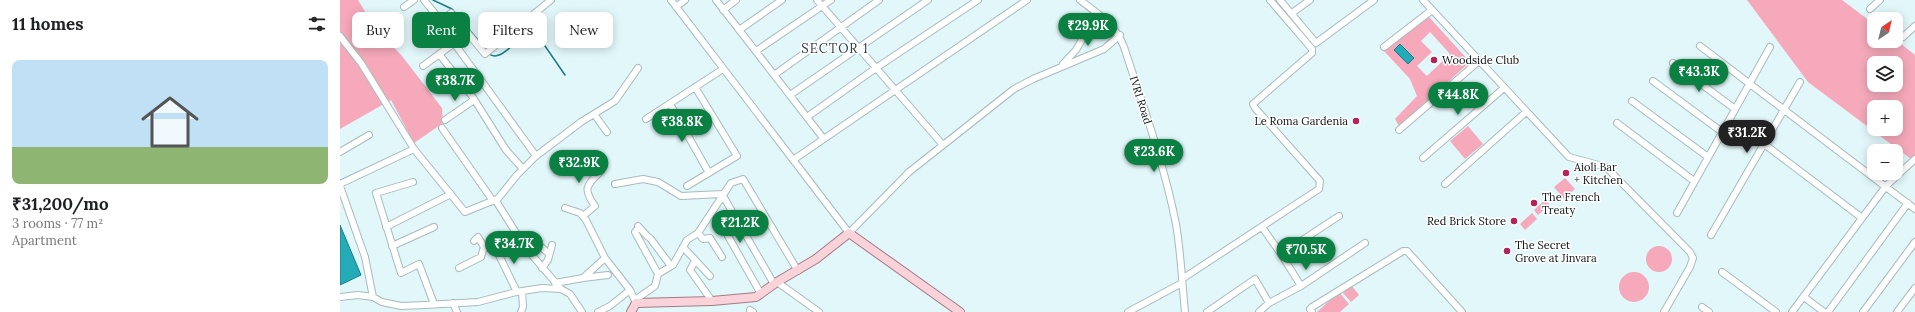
<!DOCTYPE html>
<meta charset="utf-8">
<style>
body{margin:0;font-family:Lora,serif;background:#f2f2f2;color:#202124;height:100vh;display:flex;flex-direction:column;font-size:15px;white-space:nowrap}
*{box-sizing:border-box;margin:0}
p{font-size:13px;color:#757577}
.icon{flex:none;width:22px;height:22px;fill:none;stroke:currentColor;stroke-width:2;stroke-linecap:round;stroke-linejoin:round}
.map{position:relative;flex:1;overflow:hidden}
.sheet{display:flex;flex-direction:column;background:#fff;width:340px}
.sheet>*{flex:none}
.hud{position:absolute;left:12px;top:12px;width:380px;height:36px;display:flex;gap:8px}
.needle{width:26px;rotate:35deg}
.controls{position:absolute;left:1527px;top:12px;display:grid;gap:8px}
.controls a{display:grid;place-items:center;width:36px;height:36px;border-radius:8px;background:#fff;box-shadow:0 2px 10px #0003;font-size:20px}
.price{position:absolute;translate:-50% -34px;padding:0 9px;border-radius:14px;background:#0b8043;color:#fff;font-size:13px;line-height:26px;filter:drop-shadow(0 1px 2px #0008)}
.price::after{content:'';position:absolute;left:50%;top:24px;width:12px;height:9px;margin-left:-6px;background:inherit;clip-path:polygon(0 0,100% 0,50% 100%)}
.price.on{background:#222;color:#fff}
ul{padding:0;list-style:none}
li{display:grid;align-content:center;gap:8px;height:212px;padding:0 12px}
li span{display:grid;place-items:center;height:124px;border-radius:8px;color:#555}
li>.icon{margin-inline-start:auto}
span .icon{width:72px;height:72px;fill:#fffc;stroke-width:1}
li b{font-size:17px}
h2{display:flex;justify-content:space-between;align-items:center;height:48px;padding:0 12px;font-size:17px}
.chip{padding:0 14px;border-radius:8px;background:#fff;box-shadow:0 2px 10px #0003;font-size:14px;line-height:36px}
.chip.on{background:#0b8043;color:#fff}
main{display:flex;flex:1;min-height:0}
.map>svg:first-child{display:block}
.green{fill:#f5a9ba;fill-rule:evenodd}
.water{fill:#23abb8;stroke:#1b7c86}
.lines{fill:none;stroke-linecap:round;stroke-linejoin:round}
.stream{stroke:#1b7c86;stroke-width:1.5}
.minor-casing{stroke:#a7bbbd;stroke-width:8}
.major-casing{stroke:#a47b84;stroke-width:10}
.minor{stroke:#fff;stroke-width:6}
.major{stroke:#fad2da;stroke-width:8}
.poi-dot{fill:#b22358;stroke:#fff;stroke-width:1.5}
.labels{text-anchor:middle;dominant-baseline:central;stroke-width:3;stroke-linejoin:round;paint-order:stroke}
.poi-label{font-size:11px;fill:#091011;stroke:#fff;text-anchor:start}
.street-label{font-size:11px;fill:#091011;stroke:#fff}
.quarter-label{font-size:13px;letter-spacing:1px;fill:#304143;stroke:#fff}
</style>
<main>
<section class="sheet">
<h2>11 homes<svg class="icon" aria-label="filters" viewBox="0 0 24 24"><path d="M4 7h16M4 17h16"/><circle cx="9" cy="7" r="2"/><circle cx="15" cy="17" r="2"/></svg></h2>
<ul>
<li><span style="background:linear-gradient(#bfe0f5 70%,#8fb573 0)"><svg class="icon" aria-label="home" viewBox="0 0 24 24"><path d="M3 11l9-7 9 7M6 9v11h12V9"/></svg></span><div><b>₹31,200/mo</b><p>3 rooms · 77 m²</p><p>Apartment</p></div></li>
</ul>
</section>
<div class="map">
<svg width="1575" height="312" viewBox="0 0 1575 312">
<rect width="100%" height="100%" fill="#e2f7fa"/>
<path class="green" d="M0 0H18L34 26 62 56 102 108 103 123 74 143 51 100 0 129Z
M1407 0H1502L1534 24V41L1556 40 1575 55V162L1468 82ZM1534 63H1556V85H1534ZM1534 107H1556V129H1534Z
M1089 17 1130 62 1059 126 1055 119 1077 96 1070 79 1044 51ZM1090 32 1110 54 1087 76 1077 66 1092 52 1081 41Z
M1128 126 1143 144 1125 159 1110 141Z
M1225 178 1235 189 1224 199 1214 187Z
M1205 200 1210 205 1198 215 1194 210Z
M1192 213 1197 219 1185 230 1180 224Z
M1306 259a13 13 0 1 1 26 0a13 13 0 1 1-26 0Z
M1279 287a15 15 0 1 1 30 0a15 15 0 1 1-30 0Z
M1011 285 1019 295 1011 302 1003 293Z
M999 292 1009 304 1000 312H977Z"/>
<path class="water" d="M1060 44 1074 58 1068 64 1054 50Z
M0 225 21 275 0 285Z"/>
<g class="lines">
<path class="stream" d="M93 0 112 9 143 46
M149 54C163 64 178 32 195 35L205 46 225 75"/>
<g class="minor-casing">
<path id="minor" d="M84 0 101 21 111 13 145 54 211 0
M331 0 509 233 569 172 674 89 693 79 764 49 780 35
M376 0 483 138
M477 0 603 145
M740 0C758 14 776 25 784 47 803 105 824 164 836 224 841 253 842 283 845 312
M940 0 976 43 1034 0
M1083 0 1229 157 1266 167 1350 252 1353 258 1350 267 1324 312
M64 7 74 0
M336 7 345 0
M1530 9 1540 0
M383 10 396 0
M952 13 970 0
M399 30 442 0
M85 34 101 21
M0 36 21 63 74 149
M1563 37 1575 26
M114 43 196 156
M1360 46 1575 209
M1044 47 1092 10
M416 51 491 0
M99 54 132 96 166 150 183 169
M1333 63 1395 109
M723 64 736 50 757 13
M83 66 128 33
M434 75 539 0
M1313 81 1382 132
M450 95 588 0
M1292 101 1368 157
M330 104 369 173
M254 114 267 132
M467 117 536 68 638 0
M306 119 383 69
M105 120 134 100
M1277 123 1354 181
M102 128 153 201
M1059 130 1139 61
M1424 144 1522 218
M0 152 29 135
M1083 158 1164 88
M453 160 687 0
M73 182 36 193 61 273 79 264 94 304
M0 184 74 149 125 212 157 199
M275 184 303 179 318 182 341 196 382 194
M1105 184 1186 112
M0 186 25 257 33 297
M347 186 397 156 355 87
M382 194 434 284
M225 208 240 213 246 220 265 258
M1337 213 1430 47
M243 216 255 206C242 188 247 185 261 171L253 155
M298 226 307 236 310 238 331 266
M46 227 111 194
M299 227 295 232 318 274
M922 227 941 254 961 286
M358 233 363 239 370 238 382 257
M1371 235 1460 82
M388 236 421 294
M134 241 138 237 144 247
M52 246 94 227
M200 246 209 254
M155 247 177 292
M343 247 370 276
M941 254 999 216
M355 261 350 270 372 301
M119 268 141 257 144 247 152 249 177 234
M202 268 208 260 212 245
M1382 272 1436 312
M243 278 268 275
M842 279 979 189 980 181 915 108 913 104 972 53V49L930 0
M437 282 479 312
M215 283 243 278 265 258 290 290
M221 289 185 247 156 201 177 175 196 156 241 122 275 101 298 68
M0 297 18 295 33 297 42 302 61 306 85 305 138 302 176 292 202 288 221 289 230 294 242 312
M1464 297 1484 312
M295 300 315 286 318 274 333 265 347 240 358 233 391 183 403 179 458 271
M113 303 117 312
M1362 307 1369 312
M410 310 413 312
M181 312 183 307 182 291
M258 312 270 306 290 290 296 303
M788 312 842 283
M867 312 915 279 929 303
M919 312 929 303 961 286 1025 243
M972 312 970 309 972 307 1063 251H1067L1122 312
M1452 312 1546 186 1575 159
M1488 312 1568 203
M1523 312 1575 242
M1557 312 1575 288"/>
</g>
<g class="major-casing">
<path id="major" d="M291 312 296 303 372 301 416 297 437 282 476 259 509 233 620 312"/>
</g>
<use href="#minor" class="minor"/>
<use href="#major" class="major"/>
</g>
<g class="poi-dot">
<circle cx="1094" cy="60" r="4"/>
<circle cx="1016" cy="121" r="4"/>
<circle cx="1226" cy="173" r="4"/>
<circle cx="1194" cy="203" r="4"/>
<circle cx="1174" cy="221" r="4"/>
<circle cx="1167" cy="251" r="4"/>
</g>
<g class="labels">
<g class="poi-label">
<text x="1102" y="60">Woodside Club</text>
<text x="1008" y="121" text-anchor="end">Le Roma Gardenia</text>
<text x="1234" y="167">Aioli Bar<tspan x="1234" dy="13">+ Kitchen</tspan></text>
<text x="1202" y="197">The French<tspan x="1202" dy="13">Treaty</tspan></text>
<text x="1166" y="221" text-anchor="end">Red Brick Store</text>
<text x="1175" y="245">The Secret<tspan x="1175" dy="13">Grove at Jinvara</tspan></text>
</g>
<g class="street-label">
<text transform="translate(801 100) rotate(72)">IVRI Road</text>
</g>
<g class="quarter-label">
<text x="495" y="48">SECTOR 1</text>
</g>
</g>
</svg>
<div class="controls">
<a><svg class="needle" viewBox="-14 -14 28 28"><path d="M0-13l5 13h-10z" fill="#e53935"/><path d="M0 13l5-13h-10z" fill="#757577"/></svg></a>
<a><svg class="icon" aria-label="layers" viewBox="0 0 24 24"><path d="M12 4l9 5-9 5-9-5zM3 14l9 5 9-5"/></svg></a>
<a>+</a>
<a>−</a>
</div>
<b class="price" style="left:748px;top:47px">₹29.9K</b>
<b class="price" style="left:1359px;top:93px">₹43.3K</b>
<b class="price" style="left:115px;top:102px">₹38.7K</b>
<b class="price" style="left:1118px;top:116px">₹44.8K</b>
<b class="price" style="left:342px;top:143px">₹38.8K</b>
<b class="price on" style="left:1407px;top:154px">₹31.2K</b>
<b class="price" style="left:814px;top:173px">₹23.6K</b>
<b class="price" style="left:239px;top:184px">₹32.9K</b>
<b class="price" style="left:400px;top:244px">₹21.2K</b>
<b class="price" style="left:174px;top:265px">₹34.7K</b>
<b class="price" style="left:966px;top:271px">₹70.5K</b>
<div class="hud">
<a class="chip">Buy</a>
<a class="chip on">Rent</a>
<a class="chip">Filters</a>
<a class="chip">New</a>
</div>
</div>
</main>
